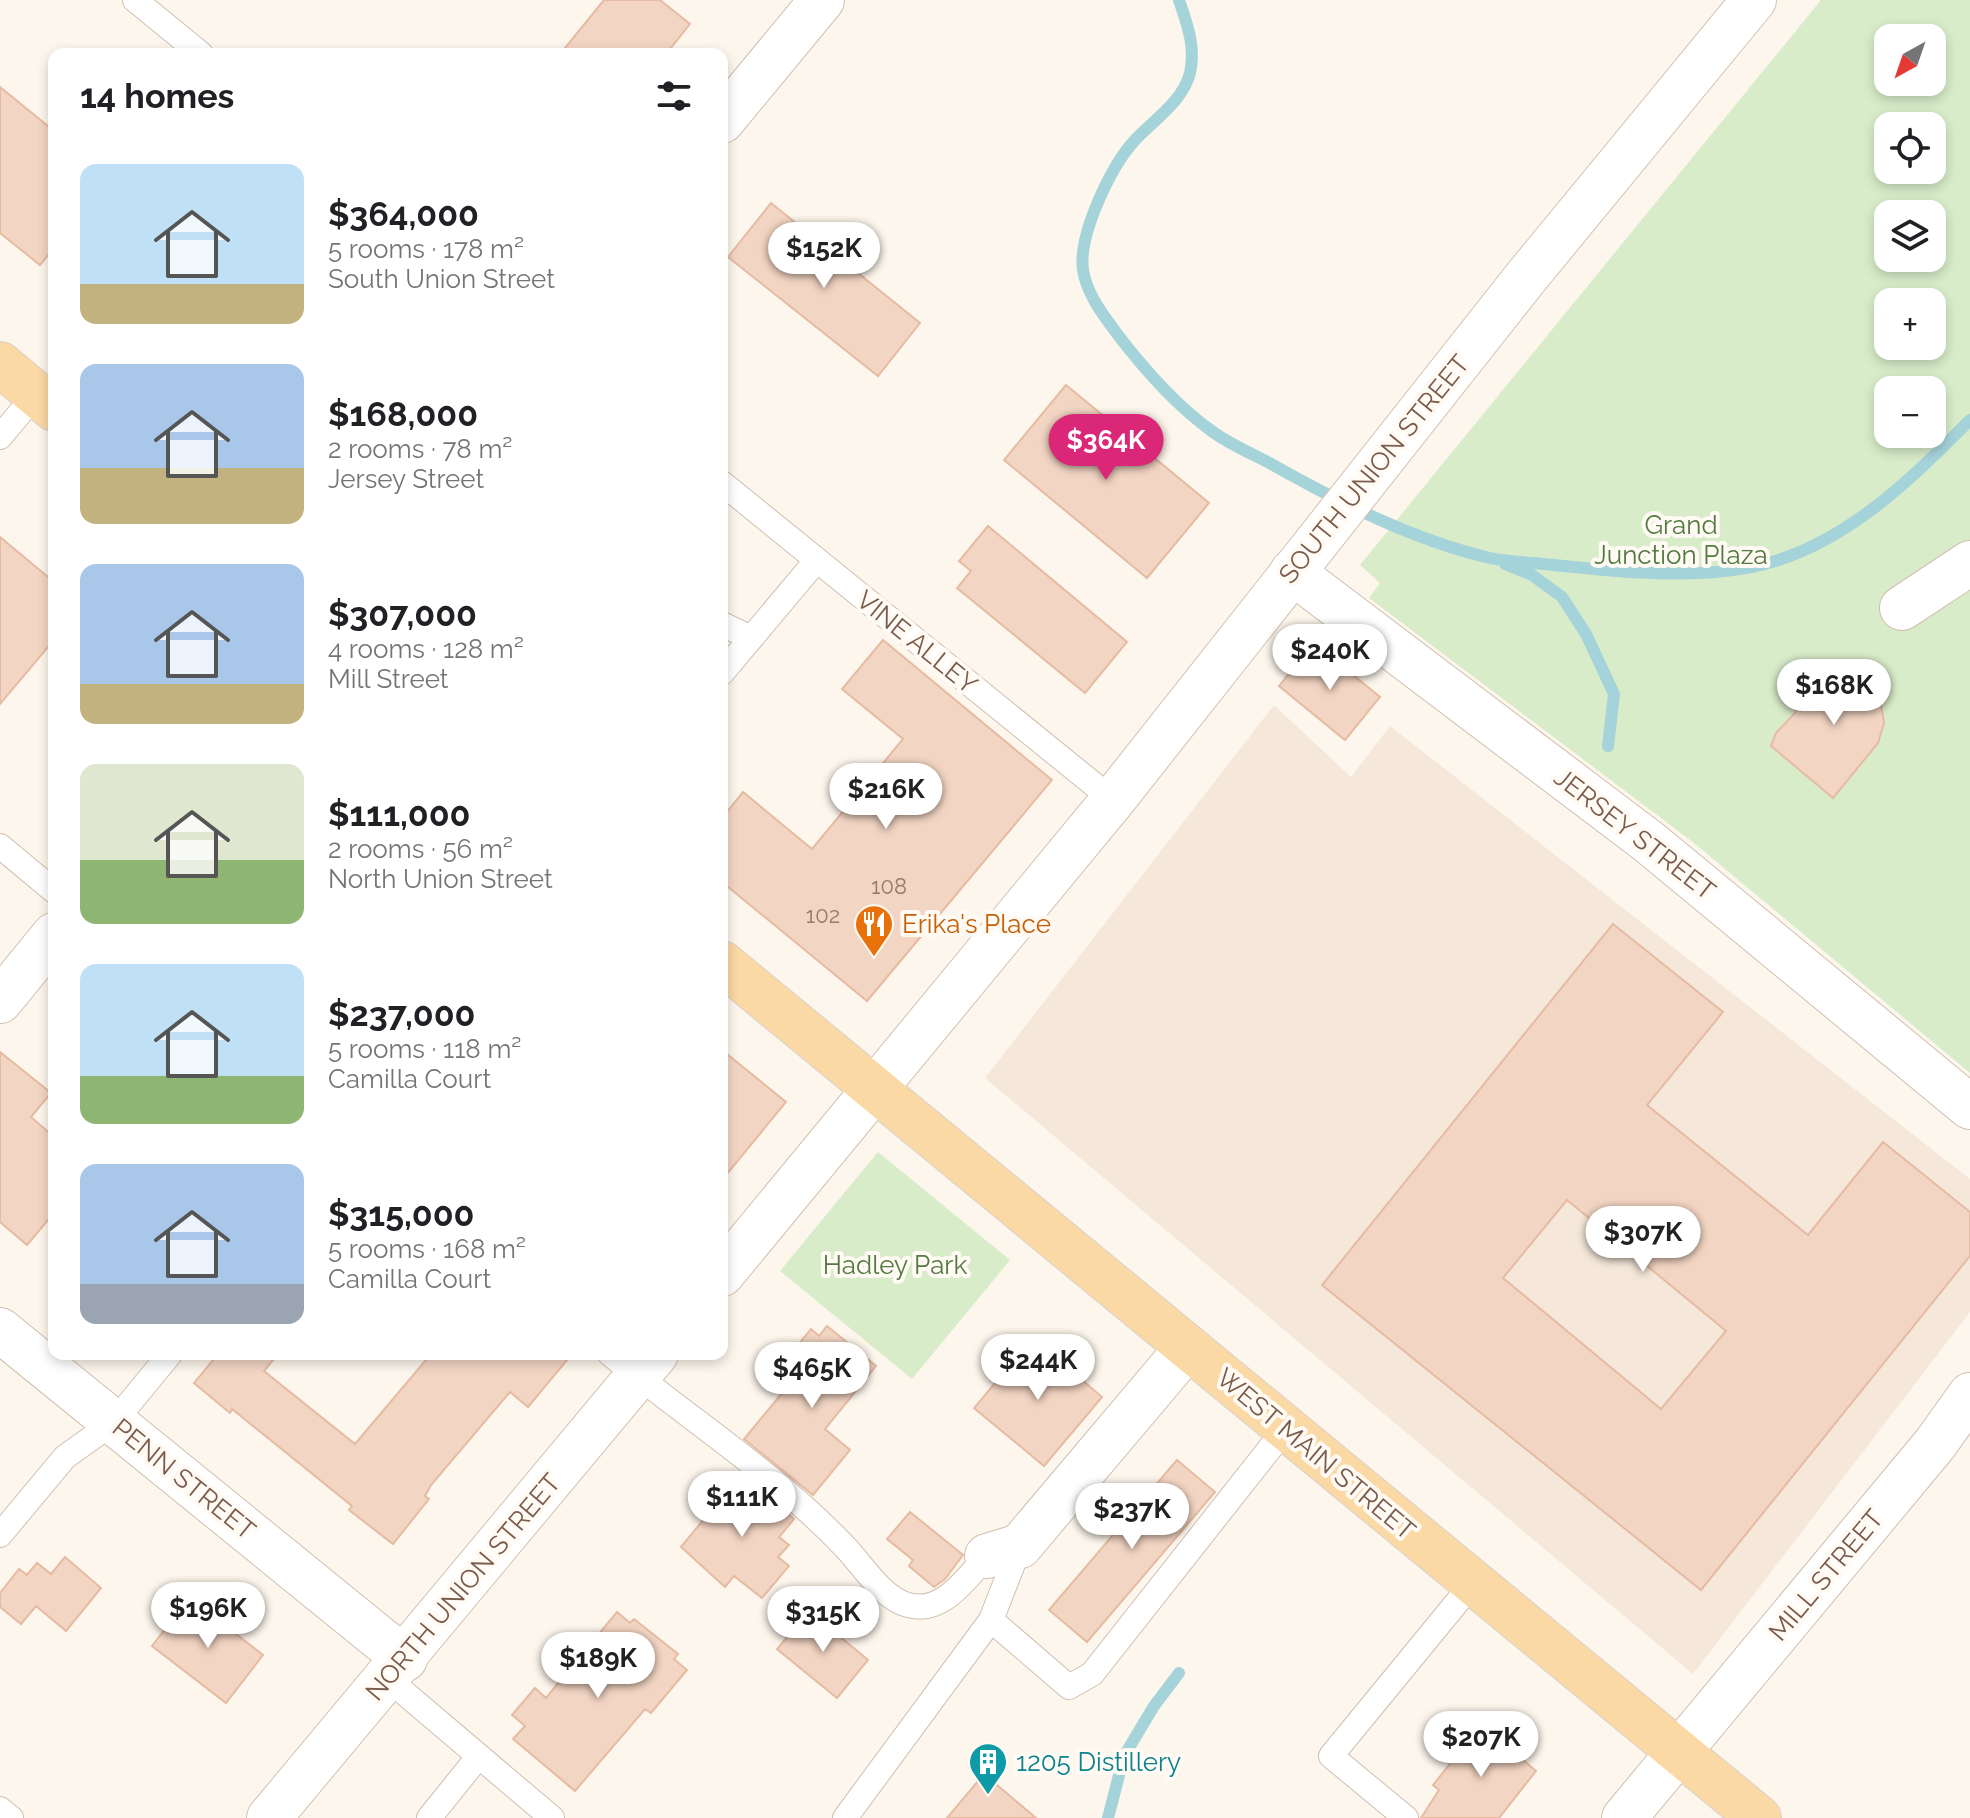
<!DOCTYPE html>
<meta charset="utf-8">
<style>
body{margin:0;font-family:Raleway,sans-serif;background:#f2f2f2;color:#202124;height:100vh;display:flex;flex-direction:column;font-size:30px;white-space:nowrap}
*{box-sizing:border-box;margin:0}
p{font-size:26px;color:#757577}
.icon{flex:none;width:44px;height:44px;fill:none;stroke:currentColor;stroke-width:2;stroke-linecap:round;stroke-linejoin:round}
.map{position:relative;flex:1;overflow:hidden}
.sheet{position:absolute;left:48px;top:48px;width:680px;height:1312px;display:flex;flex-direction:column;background:#fff;border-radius:16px;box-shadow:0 4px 12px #0003}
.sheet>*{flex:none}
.needle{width:52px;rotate:220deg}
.buttons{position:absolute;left:1874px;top:24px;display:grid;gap:16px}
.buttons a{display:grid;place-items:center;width:72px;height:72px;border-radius:16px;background:#fff;box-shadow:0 4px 12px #0003;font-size:40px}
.price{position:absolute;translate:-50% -68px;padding:0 18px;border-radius:28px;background:#fff;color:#222;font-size:26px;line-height:52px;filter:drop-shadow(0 2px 4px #0008)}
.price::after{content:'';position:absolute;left:50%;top:48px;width:24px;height:18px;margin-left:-12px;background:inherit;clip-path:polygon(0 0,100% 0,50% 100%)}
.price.current{background:#db2777;color:#fff}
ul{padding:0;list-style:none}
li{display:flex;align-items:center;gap:24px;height:200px;padding:0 32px}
li span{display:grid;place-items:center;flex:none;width:224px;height:160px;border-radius:16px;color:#555}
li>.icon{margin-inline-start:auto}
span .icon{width:96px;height:96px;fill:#fffc;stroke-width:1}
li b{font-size:34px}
h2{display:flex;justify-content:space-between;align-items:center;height:96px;padding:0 32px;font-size:34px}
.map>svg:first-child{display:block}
.residential{fill:#f5e8da}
.green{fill:#d8ecc9;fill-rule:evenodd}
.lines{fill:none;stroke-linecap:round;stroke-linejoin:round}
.stream{stroke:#a5d3da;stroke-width:12}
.building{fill:#f3d5c3;stroke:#e6bba3;stroke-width:2;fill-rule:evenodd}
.lane-casing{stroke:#d1beb0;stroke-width:26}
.street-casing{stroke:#d1beb0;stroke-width:46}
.secondary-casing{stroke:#d6c0b0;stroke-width:46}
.primary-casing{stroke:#dad1cd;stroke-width:46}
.lane{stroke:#fff;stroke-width:24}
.street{stroke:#fff;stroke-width:44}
.secondary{stroke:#fff;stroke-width:44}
.primary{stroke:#fbd9a5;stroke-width:44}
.labels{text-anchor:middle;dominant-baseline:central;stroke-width:8;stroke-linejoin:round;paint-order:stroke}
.number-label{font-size:22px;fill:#987a6a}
.street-label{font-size:26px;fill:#7a5c4d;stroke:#fffaf3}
.park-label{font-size:26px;fill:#537a41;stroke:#fffaf3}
.food-label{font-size:26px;fill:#c56008;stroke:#fffaf3;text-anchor:start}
.culture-label{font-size:26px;fill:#0d838f;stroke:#fffaf3;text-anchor:start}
</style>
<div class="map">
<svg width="1970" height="1818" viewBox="0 0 1970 1818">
<rect width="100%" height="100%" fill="#fdf6ec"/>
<path class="residential" d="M1274 705 1351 777 1390 726 1970 1179V1312L1693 1674 985 1078Z"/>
<path class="green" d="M1821 0H1970V1073L1694 843 1369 598 1380 583 1360 565ZM1888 38H1932V82H1888ZM1888 126H1932V170H1888ZM1888 214H1932V258H1888ZM1888 302H1932V346H1888ZM1888 390H1932V434H1888Z
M878 1152 1010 1260 912 1379 780 1271Z"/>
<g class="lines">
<path class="stream" d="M1179 0C1187 24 1196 47 1190 73 1183 101 1154 120 1135 140 1111 166 1078 235 1083 270 1087 295 1104 316 1118 335 1144 369 1178 407 1213 432 1231 445 1253 454 1273 465 1341 503 1413 540 1490 558 1507 562 1526 562 1544 564 1609 571 1696 581 1761 565 1846 544 1910 480 1970 420
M1505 564 1532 575 1562 597 1586 634 1614 694 1608 746
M1108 1818 1124 1756 1154 1706 1179 1673"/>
</g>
<path class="building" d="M604 0H660L690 24 666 54H560Z
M0 87 54 131V248L40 265 0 233Z
M771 203 920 323 878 376 728 257Z
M1066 385 1209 503 1147 578 1004 460Z
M988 526 1127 642 1085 693 957 588 971 571 959 561Z
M0 537 54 582V640L0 704Z
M883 640 1052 780 867 1001 722 882V818L743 792 812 849 903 739 842 689Z
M1314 643 1380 697 1345 740 1279 686Z
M1861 664 1876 675 1884 723 1878 743 1833 798 1771 746 1776 733 1796 712 1802 694 1826 669Z
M1613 924 1723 1012 1647 1105 1808 1235 1883 1142 1970 1212V1256L1701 1590 1322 1285ZM1567 1200 1726 1331 1661 1409 1503 1278Z
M722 1050 786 1102 722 1180Z
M0 1052 51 1093 31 1117 54 1137V1213L27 1245 0 1222Z
M827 1326 876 1366 825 1429 850 1450 813 1495 744 1439 803 1368 789 1356 811 1329 819 1336Z
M1033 1338 1102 1397 1044 1466 974 1408Z
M218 1354H278L264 1371 355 1444 431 1354H572L528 1407 510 1392 431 1485 425 1496 429 1499 393 1544 349 1510 352 1506 232 1409 230 1413 194 1383Z
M1177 1460 1215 1492 1087 1642 1049 1610Z
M741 1474 794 1519 779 1537 789 1545 778 1557 789 1566 762 1598 734 1576 725 1587 681 1547Z
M910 1512 963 1555 945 1579 934 1587 909 1566 913 1560 887 1539Z
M65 1557 101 1588 66 1631 36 1606 21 1624 0 1607V1593L19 1569 27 1575 37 1563 51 1574Z
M189 1598 263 1655 226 1703 152 1646Z
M809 1611 868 1660 837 1698 777 1649Z
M617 1612 630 1623 634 1619 678 1654 674 1659 687 1670 651 1713 645 1709 575 1791 513 1739 525 1726 512 1715 535 1688 546 1698Z
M1481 1725 1498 1738 1504 1731 1528 1751 1522 1759 1536 1771 1499 1818H1421L1439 1790 1433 1785Z
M984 1774 1036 1818H947Z"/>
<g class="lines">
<g class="lane-casing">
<path id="lane" d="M135 0 201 54
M0 437 36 394
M722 483 1113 800
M722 624 751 638
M722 673 816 561
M0 846 54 891
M610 1354C688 1418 777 1475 846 1548 864 1567 882 1598 908 1605 943 1615 967 1577 987 1556
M0 1535 65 1457 114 1422 170 1354
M1020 1546 991 1620 1069 1687 1092 1674 1286 1428
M388 1679 552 1818
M0 1809 11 1818
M429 1818 479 1756
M845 1818 991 1620
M1406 1818 1331 1756 1472 1584"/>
</g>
<g class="street-casing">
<path id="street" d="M722 121 822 0
M1292 572 1649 842 1970 1107
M1902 608 1970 563
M0 1001 54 935
M0 1330 405 1659
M987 1556 1020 1546 1188 1347
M1624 1818 1935 1444 1970 1395"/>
</g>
<g class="secondary-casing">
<path id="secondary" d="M722 1274 1113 800 1527 276 1754 0
M269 1818 656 1354"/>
</g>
<g class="primary-casing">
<path id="primary" d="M0 364 54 409
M722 963 1759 1818"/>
</g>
<use href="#lane" class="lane"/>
<use href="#street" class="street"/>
<use href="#secondary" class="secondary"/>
<use href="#primary" class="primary"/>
</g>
<defs>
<g id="restaurant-pin" transform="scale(2)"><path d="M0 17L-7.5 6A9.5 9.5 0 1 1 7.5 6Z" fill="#e8710a" stroke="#fffaf3"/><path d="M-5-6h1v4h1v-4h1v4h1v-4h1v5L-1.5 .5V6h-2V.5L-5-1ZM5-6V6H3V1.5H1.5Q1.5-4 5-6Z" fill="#fff"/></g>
<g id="building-pin" transform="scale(2)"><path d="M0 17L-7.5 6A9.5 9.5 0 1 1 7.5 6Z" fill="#0f9aa8" stroke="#fffaf3"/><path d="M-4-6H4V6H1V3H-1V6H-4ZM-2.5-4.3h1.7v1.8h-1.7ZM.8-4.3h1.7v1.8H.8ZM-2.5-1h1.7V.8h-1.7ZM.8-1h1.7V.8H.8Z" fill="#fff"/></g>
</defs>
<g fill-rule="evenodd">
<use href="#restaurant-pin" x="874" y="924"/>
<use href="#building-pin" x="988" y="1762"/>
</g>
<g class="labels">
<g class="number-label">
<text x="889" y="886">108</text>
<text x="823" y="915">102</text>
</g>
<g class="street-label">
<text transform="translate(1374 469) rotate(-51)">SOUTH UNION STREET</text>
<text transform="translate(917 642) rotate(39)">VINE ALLEY</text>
<text transform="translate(1635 834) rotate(38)">JERSEY STREET</text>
<text transform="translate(1316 1454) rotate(40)">WEST MAIN STREET</text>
<text transform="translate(184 1479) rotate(39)">PENN STREET</text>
<text transform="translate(1826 1575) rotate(-50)">MILL STREET</text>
<text transform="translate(463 1587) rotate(-50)">NORTH UNION STREET</text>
</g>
<g class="park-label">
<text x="1681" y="525">Grand<tspan x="1681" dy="30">Junction Plaza</tspan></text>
<text x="895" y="1265">Hadley Park</text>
</g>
<g class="food-label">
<text x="902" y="924">Erika's Place</text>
</g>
<g class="culture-label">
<text x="1016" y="1762">1205 Distillery</text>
</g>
</g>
</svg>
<div class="buttons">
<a><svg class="needle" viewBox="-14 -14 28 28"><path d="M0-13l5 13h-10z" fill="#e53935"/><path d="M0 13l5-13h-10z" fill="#757577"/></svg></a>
<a><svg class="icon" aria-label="locate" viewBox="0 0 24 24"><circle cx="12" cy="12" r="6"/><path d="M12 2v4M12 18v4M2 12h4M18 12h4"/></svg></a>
<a><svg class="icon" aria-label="layers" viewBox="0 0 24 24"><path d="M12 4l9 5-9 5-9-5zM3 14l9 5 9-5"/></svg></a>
<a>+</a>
<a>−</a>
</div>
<b class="price" style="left:824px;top:290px">$152K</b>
<b class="price current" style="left:1106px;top:482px">$364K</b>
<b class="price" style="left:1330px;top:692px">$240K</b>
<b class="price" style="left:1834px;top:727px">$168K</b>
<b class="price" style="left:886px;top:831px">$216K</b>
<b class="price" style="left:1643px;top:1274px">$307K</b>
<b class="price" style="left:1038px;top:1402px">$244K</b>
<b class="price" style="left:812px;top:1410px">$465K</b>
<b class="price" style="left:742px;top:1539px">$111K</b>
<b class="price" style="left:1132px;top:1551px">$237K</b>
<b class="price" style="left:208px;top:1650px">$196K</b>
<b class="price" style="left:823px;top:1654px">$315K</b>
<b class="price" style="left:598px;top:1700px">$189K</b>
<b class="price" style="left:1481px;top:1779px">$207K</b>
<section class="sheet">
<h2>14 homes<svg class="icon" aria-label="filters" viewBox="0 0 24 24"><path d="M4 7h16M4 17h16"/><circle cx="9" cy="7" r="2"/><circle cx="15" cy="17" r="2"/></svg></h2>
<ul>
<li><span style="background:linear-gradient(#bfe0f5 75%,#c2b280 0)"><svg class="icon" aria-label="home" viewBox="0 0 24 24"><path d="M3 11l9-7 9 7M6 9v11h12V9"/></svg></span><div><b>$364,000</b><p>5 rooms · 178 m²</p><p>South Union Street</p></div></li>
<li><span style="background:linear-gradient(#a9c7e8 65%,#c2b280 0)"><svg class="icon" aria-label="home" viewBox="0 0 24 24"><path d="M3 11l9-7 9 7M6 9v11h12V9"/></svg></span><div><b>$168,000</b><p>2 rooms · 78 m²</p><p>Jersey Street</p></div></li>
<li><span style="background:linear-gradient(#a9c7e8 75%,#c2b280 0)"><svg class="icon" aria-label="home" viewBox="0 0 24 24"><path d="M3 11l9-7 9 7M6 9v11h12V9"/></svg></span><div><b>$307,000</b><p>4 rooms · 128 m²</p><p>Mill Street</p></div></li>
<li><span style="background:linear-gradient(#dfe7d0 60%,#8fb573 0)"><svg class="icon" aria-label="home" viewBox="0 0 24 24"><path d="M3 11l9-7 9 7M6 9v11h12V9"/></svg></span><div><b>$111,000</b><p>2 rooms · 56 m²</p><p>North Union Street</p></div></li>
<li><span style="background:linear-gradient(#bfe0f5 70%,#8fb573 0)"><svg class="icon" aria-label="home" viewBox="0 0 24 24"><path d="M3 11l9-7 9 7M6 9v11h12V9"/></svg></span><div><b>$237,000</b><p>5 rooms · 118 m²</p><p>Camilla Court</p></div></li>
<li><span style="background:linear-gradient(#a9c7e8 75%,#9aa5b1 0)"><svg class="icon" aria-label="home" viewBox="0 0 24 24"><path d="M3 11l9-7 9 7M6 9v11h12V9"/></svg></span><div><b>$315,000</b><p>5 rooms · 168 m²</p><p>Camilla Court</p></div></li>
</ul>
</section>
</div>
